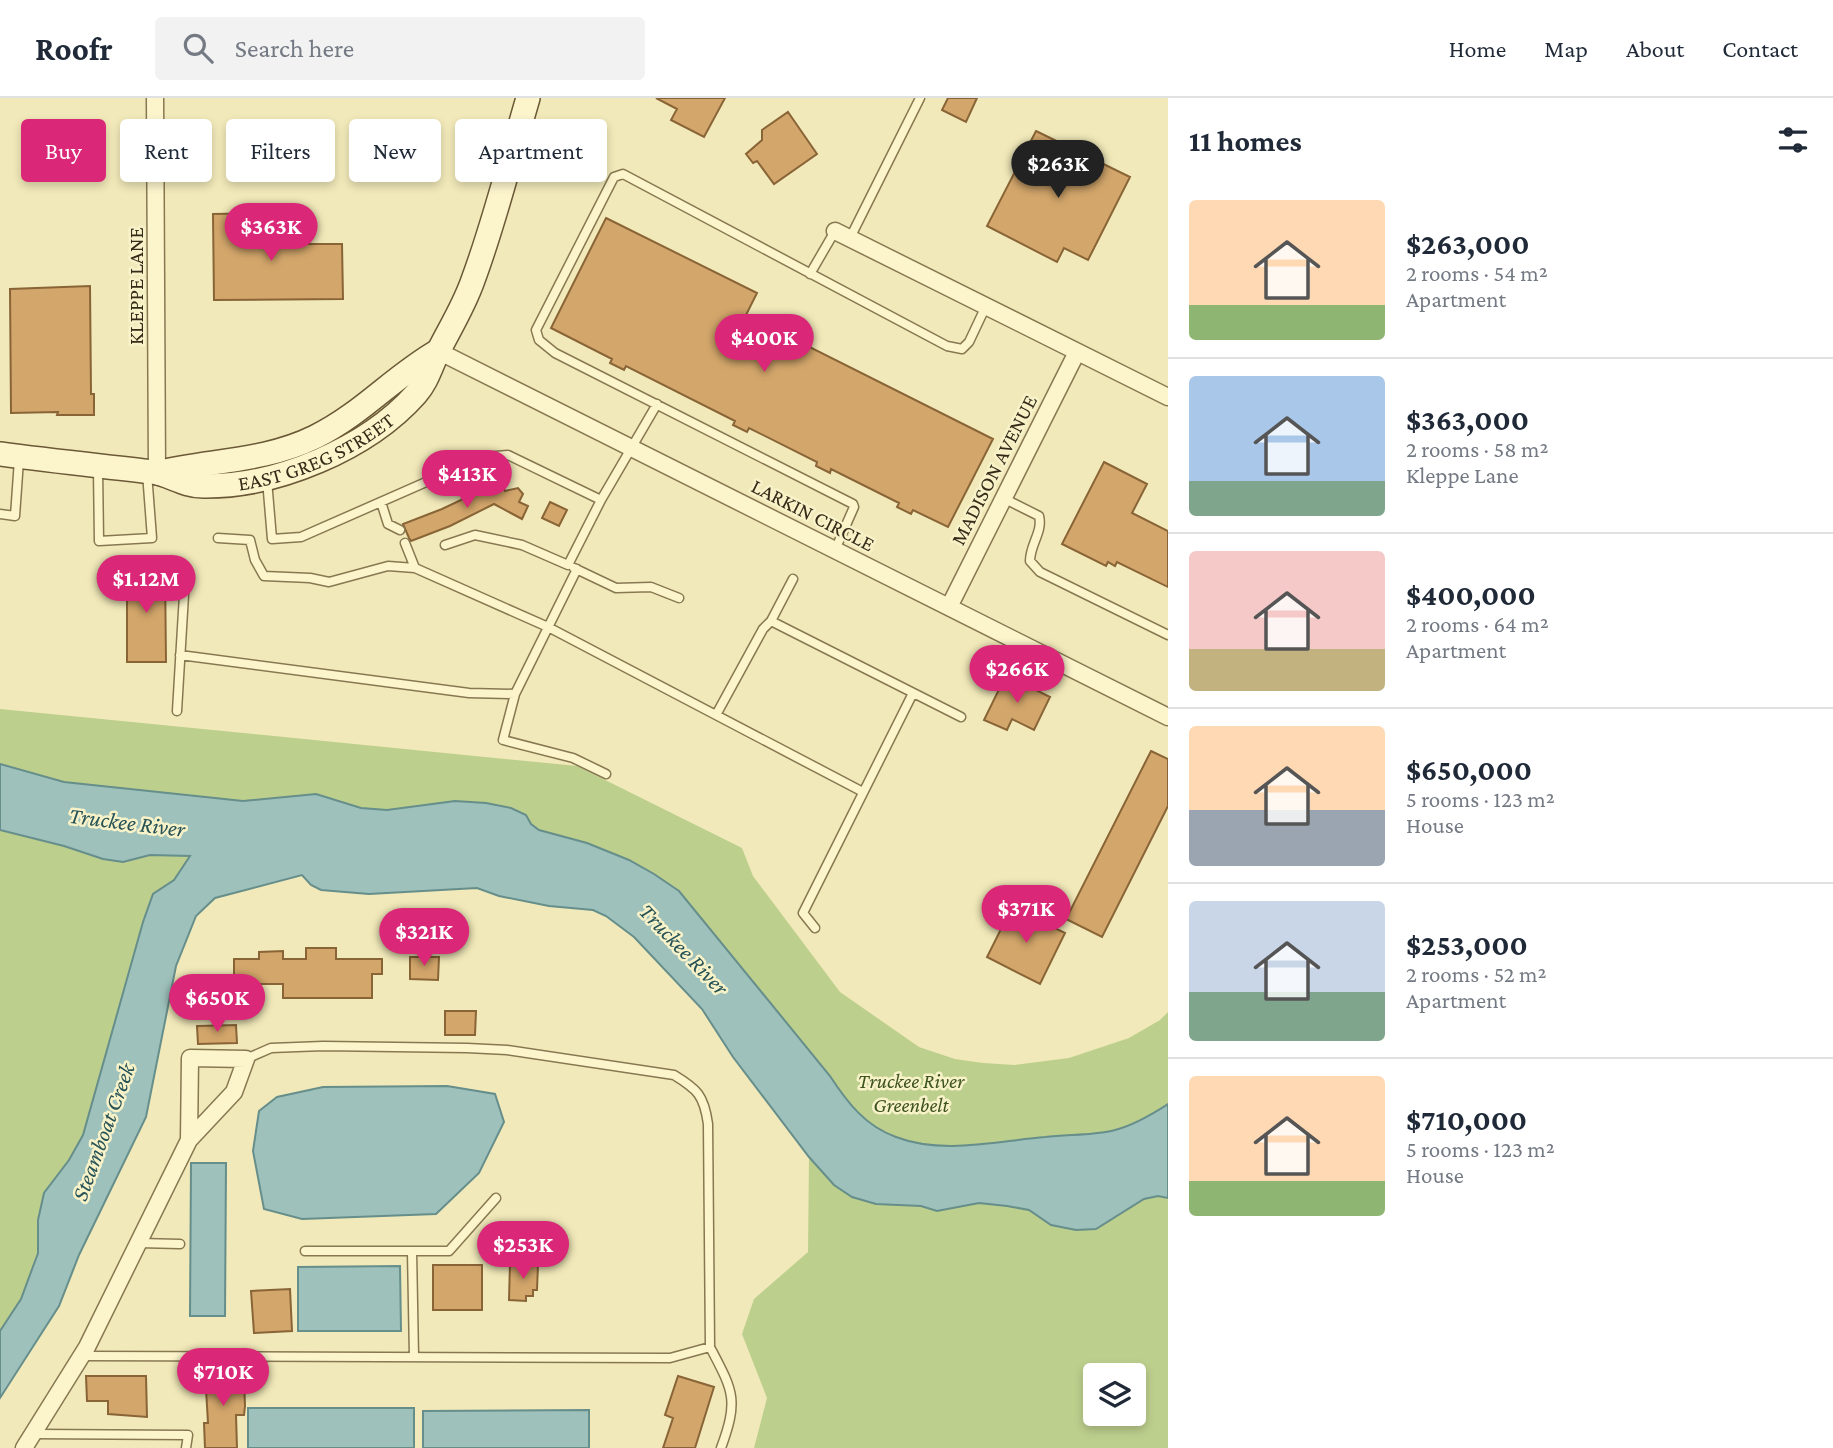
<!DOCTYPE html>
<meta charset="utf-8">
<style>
body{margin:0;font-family:"Crimson Pro",serif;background:#f2f2f3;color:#1f2937;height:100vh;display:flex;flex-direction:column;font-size:26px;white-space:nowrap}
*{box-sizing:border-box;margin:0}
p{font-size:23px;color:#747a83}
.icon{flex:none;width:38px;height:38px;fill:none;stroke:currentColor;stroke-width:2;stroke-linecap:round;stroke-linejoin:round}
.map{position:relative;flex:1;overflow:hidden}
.details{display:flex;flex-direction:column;background:#fff;width:665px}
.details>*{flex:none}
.guide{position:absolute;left:21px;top:21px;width:665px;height:63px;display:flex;gap:14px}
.fabs{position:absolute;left:1083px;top:1265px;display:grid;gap:14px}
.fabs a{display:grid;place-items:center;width:63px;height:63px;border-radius:7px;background:#fff;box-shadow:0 4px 10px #0003;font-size:35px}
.price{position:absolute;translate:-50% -60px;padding:0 16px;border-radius:24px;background:#db2777;color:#fff;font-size:23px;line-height:46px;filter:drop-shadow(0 2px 4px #0008)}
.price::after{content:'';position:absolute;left:50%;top:42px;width:21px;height:16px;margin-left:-10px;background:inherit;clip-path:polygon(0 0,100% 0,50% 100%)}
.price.active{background:#222;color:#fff}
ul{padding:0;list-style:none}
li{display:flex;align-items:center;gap:21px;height:175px;padding:0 21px}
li+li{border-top:2px solid #e0e1e3}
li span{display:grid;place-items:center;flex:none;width:196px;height:140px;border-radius:7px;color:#555}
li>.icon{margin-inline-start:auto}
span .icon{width:84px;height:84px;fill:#fffc;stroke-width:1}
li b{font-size:30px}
h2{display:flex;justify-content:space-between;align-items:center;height:84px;padding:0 21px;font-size:30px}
.tag{padding:0 24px;border-radius:7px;background:#fff;box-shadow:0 4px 10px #0003;font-size:24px;line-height:63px}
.tag.active{background:#db2777;color:#fff}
header{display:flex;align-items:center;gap:42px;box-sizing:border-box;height:98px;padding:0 35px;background:#fff;border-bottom:2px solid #e0e1e3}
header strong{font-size:33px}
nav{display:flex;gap:38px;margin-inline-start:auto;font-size:24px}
.search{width:490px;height:63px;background:#f2f2f3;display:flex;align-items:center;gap:18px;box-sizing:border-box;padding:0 24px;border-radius:7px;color:#747a83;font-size:26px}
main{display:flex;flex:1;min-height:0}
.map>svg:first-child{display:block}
.green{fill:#bdcf8d;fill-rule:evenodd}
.water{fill:#9ec1bc;stroke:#668e8b;stroke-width:2}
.building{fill:#d3a66b;stroke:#896436;stroke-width:2}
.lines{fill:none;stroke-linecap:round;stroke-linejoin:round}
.lane-casing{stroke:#887852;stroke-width:11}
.street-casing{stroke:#887852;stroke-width:19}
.secondary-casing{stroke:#6a5836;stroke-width:26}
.lane{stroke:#fcf5cc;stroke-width:8}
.street{stroke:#fcf5cc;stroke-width:16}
.secondary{stroke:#fcf5cc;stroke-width:23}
.labels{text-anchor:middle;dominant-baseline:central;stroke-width:5;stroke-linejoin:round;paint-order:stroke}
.street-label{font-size:21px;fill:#362b19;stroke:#f8f2c9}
.park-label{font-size:21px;font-style:italic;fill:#3e541e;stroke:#f8f2c9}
.water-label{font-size:23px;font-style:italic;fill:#275357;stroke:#f8f2c9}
</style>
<header>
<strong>Roofr</strong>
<div class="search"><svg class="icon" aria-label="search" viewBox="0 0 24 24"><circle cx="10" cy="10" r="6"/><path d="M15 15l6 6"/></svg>Search here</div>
<nav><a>Home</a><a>Map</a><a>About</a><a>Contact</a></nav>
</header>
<main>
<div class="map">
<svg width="1168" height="1350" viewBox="0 0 1168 1350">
<rect width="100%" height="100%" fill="#f1e9b9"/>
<path class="green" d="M0 611 577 668 742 750 753 778 840 894 919 949 955 961 983 965 1015 967 1069 960 1129 940 1160 922 1168 914V1006C1151 1017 1134 1027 1115 1032 1092 1038 1068 1036 1045 1039 997 1043 943 1057 896 1039 865 1028 847 1004 830 978L679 793 654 776 629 762 587 745 539 732 511 710 486 705 455 703 387 712 361 710 316 696 243 703 64 684 0 666Z
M0 732 64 748 103 761 123 764 150 757H191L174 782 153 796 143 824 83 1037 69 1062 21 1201 0 1233Z
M809 1059 834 1087 852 1099 876 1106 921 1108 937 1113 979 1105 1007 1108 1029 1112 1040 1120 1076 1132 1096 1131 1144 1101 1158 1098 1168 1100V1350H754L767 1300 742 1236 754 1201 808 1154ZM1096 1278H1134V1316H1096Z"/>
<path class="water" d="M0 666 64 684 243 703 316 696 361 710 387 712 455 703 486 705 511 710 526 717 531 726 539 732 587 745 629 762 654 776 679 793 830 978C847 1004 865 1028 896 1039 943 1057 997 1043 1045 1039 1068 1036 1092 1038 1115 1032 1134 1027 1151 1017 1168 1006V1100L1158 1098 1144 1101 1096 1131 1076 1132 1051 1127 1029 1112 1007 1108 979 1105 937 1113 921 1108 876 1106 852 1099 834 1087 809 1059 733 959 702 911 634 839 606 818 593 812 549 808 499 798 477 790 369 796 321 792 311 787 302 777 215 800 196 818 176 868 146 1019 79 1157 59 1208 0 1300V1233L21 1201 38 1155V1122L44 1095 69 1062 83 1037 143 824 153 796 174 782 190 758 150 757 123 764 103 761 64 748 0 732Z
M447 988 495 996 504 1024 479 1075 436 1116 302 1121 264 1111 253 1053 259 1013 277 999 323 989Z
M191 1065H226L225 1218H190Z
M400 1168 401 1233H298V1169Z
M248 1310H414V1350H248Z
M589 1312V1350H423V1313Z"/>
<path class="building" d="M656 0H725L704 39 671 22 677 11Z
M948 0H977L966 24 942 12Z
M788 14 817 56 774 86 757 63 753 65 746 56 762 42V32Z
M1036 33 1130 79 1088 162 1064 150 1057 164 987 128Z
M277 115 278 146H342L343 201 214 202 213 116Z
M606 120 757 195 746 217 993 341 948 429 913 412 911 416 897 409 899 405 831 371 830 375 816 368 817 364 749 330 747 334 733 327 735 323 626 268 624 272 610 265 612 261 551 230Z
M90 188 91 296H94V317H57L58 314 11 315 10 191Z
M1104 364 1147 386 1132 415 1168 433V489L1117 464 1115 468 1108 464 1106 468 1062 446Z
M501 383 505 393 518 390 523 396 519 404 528 408 522 421 494 406 450 428 411 443 409 440 403 426 442 411Z
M550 404 567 412 559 428 542 420Z
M165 470 166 564H127V471Z
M1006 577 1050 599 1034 632 1012 621 1007 632 984 622Z
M1151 653 1168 661V708L1102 839 1066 821Z
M1012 809 1065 835 1040 886 987 859Z
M306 850H336V861H382V876H372V900H283V886H234V861H259V854L283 853V861H306Z
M410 859H439L438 882 410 881Z
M445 913H476L475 937H445Z
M236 927 237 945 198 946 197 928Z
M510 1165 538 1166 537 1192H533V1198H526V1203L509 1202Z
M433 1167H482V1212H433Z
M290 1191 292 1233 254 1235 251 1193Z
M238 1272 239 1280H244L245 1308 244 1317H236L237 1350H205L204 1325H208L205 1274Z
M86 1278H146L147 1319 108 1316V1303H87Z
M678 1278 714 1289 695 1350H663L673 1320 665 1317Z"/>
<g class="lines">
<g class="lane-casing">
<path id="lane" d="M850 140 920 0
M810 176 835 133
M98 371 99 443 152 440 147 375
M267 382 272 441 301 439 483 359 508 357 601 402 657 306
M1003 400 1039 418C1043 434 1030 446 1030 463L1040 474 1168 537
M381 404 388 426 400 432
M0 416 15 418 19 362
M218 440 250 442 255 462 264 478 310 480 329 484 388 468 415 470 548 529 863 694
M405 445 415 470
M445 447 475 437 522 447 568 467 601 402
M835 452 854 409 853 406 555 255 539 242 536 232 614 79 623 76 947 248 962 251 969 244 986 208
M574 470 616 490 651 489 679 500
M771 523 793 481
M180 557 469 595 515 596 577 471
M515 596 503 642 573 660 606 676
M177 613 185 480
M716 617 763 531 771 523 961 619
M815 830 803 815 913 595
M246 961 271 950 323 948 467 950 507 952 674 977C697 991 704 997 708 1026L710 1249
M139 1145 180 1146
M305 1153H449L496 1100
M412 1153 414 1259
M82 1258 670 1260 710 1249C733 1293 739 1301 721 1350
M33 1336 188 1337 186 1350"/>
</g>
<g class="street-casing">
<path id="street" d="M155 0 157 375
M835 133 1168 299
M438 253 1168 619
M949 509 1077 254
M24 1350 87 1249 189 1042 234 994 246 961 190 960 189 1042"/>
</g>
<g class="secondary-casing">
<g id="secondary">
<path id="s1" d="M0 356C51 363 102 368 153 374 170 377 184 388 203 388 276 389 367 351 416 296 427 284 431 268 438 254 450 230 464 208 473 182 495 123 510 61 528 0"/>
<path d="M157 375C210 362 264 364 315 339 362 316 394 278 438 253"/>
</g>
</g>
<use href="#lane" class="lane"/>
<use href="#street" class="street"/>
<use href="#secondary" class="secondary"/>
</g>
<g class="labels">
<g class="street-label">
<text transform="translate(136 188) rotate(-90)">KLEPPE LANE</text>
<text stroke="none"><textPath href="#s1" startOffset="326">EAST GREG STREET</textPath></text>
<text transform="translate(994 372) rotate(-63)">MADISON AVENUE</text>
<text transform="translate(813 417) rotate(27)">LARKIN CIRCLE</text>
</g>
<g class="park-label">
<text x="911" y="983">Truckee River<tspan x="911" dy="24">Greenbelt</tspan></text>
</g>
<g class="water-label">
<text transform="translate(127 724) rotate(7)">Truckee River</text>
<text transform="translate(684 851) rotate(46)">Truckee River</text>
<text transform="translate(103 1034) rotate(-70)">Steamboat Creek</text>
</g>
</g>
</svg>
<div class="fabs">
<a><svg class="icon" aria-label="layers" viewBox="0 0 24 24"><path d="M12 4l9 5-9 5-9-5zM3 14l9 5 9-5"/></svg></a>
</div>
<b class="price active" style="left:1058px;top:102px">$263K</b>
<b class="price" style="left:271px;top:165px">$363K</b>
<b class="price" style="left:764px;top:276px">$400K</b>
<b class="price" style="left:467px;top:412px">$413K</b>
<b class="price" style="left:146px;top:517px">$1.12M</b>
<b class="price" style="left:1017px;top:607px">$266K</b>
<b class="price" style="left:1026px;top:847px">$371K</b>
<b class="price" style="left:424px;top:870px">$321K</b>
<b class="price" style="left:217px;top:936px">$650K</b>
<b class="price" style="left:523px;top:1183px">$253K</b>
<b class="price" style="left:223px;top:1310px">$710K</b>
<div class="guide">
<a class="tag active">Buy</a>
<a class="tag">Rent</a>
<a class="tag">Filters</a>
<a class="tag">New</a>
<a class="tag">Apartment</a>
</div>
</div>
<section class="details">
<h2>11 homes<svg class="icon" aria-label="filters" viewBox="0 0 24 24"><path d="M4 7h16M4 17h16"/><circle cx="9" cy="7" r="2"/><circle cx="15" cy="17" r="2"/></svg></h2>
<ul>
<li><span style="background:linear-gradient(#ffd9b3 75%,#8fb573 0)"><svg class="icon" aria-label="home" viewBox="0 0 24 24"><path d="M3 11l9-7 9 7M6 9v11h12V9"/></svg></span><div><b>$263,000</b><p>2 rooms · 54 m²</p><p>Apartment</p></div></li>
<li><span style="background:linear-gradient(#a9c7e8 75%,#7fa58c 0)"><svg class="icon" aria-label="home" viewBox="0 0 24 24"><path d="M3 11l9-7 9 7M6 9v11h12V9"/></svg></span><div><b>$363,000</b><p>2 rooms · 58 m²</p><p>Kleppe Lane</p></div></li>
<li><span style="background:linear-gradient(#f6c9c9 70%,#c2b280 0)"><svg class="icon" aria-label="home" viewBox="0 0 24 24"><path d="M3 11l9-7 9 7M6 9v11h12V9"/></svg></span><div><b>$400,000</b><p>2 rooms · 64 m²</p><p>Apartment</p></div></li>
<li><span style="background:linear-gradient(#ffd9b3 60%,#9aa5b1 0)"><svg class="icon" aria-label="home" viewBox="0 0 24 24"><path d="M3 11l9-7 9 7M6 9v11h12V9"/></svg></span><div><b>$650,000</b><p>5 rooms · 123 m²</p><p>House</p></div></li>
<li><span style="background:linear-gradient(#c9d6e8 65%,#7fa58c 0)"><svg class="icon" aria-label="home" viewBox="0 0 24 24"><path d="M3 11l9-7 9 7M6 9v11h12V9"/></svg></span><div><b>$253,000</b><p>2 rooms · 52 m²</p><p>Apartment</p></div></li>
<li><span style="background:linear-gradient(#ffd9b3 75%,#8fb573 0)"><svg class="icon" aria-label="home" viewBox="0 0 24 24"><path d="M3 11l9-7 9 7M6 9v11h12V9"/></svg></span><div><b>$710,000</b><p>5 rooms · 123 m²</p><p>House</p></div></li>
</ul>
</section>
</main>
